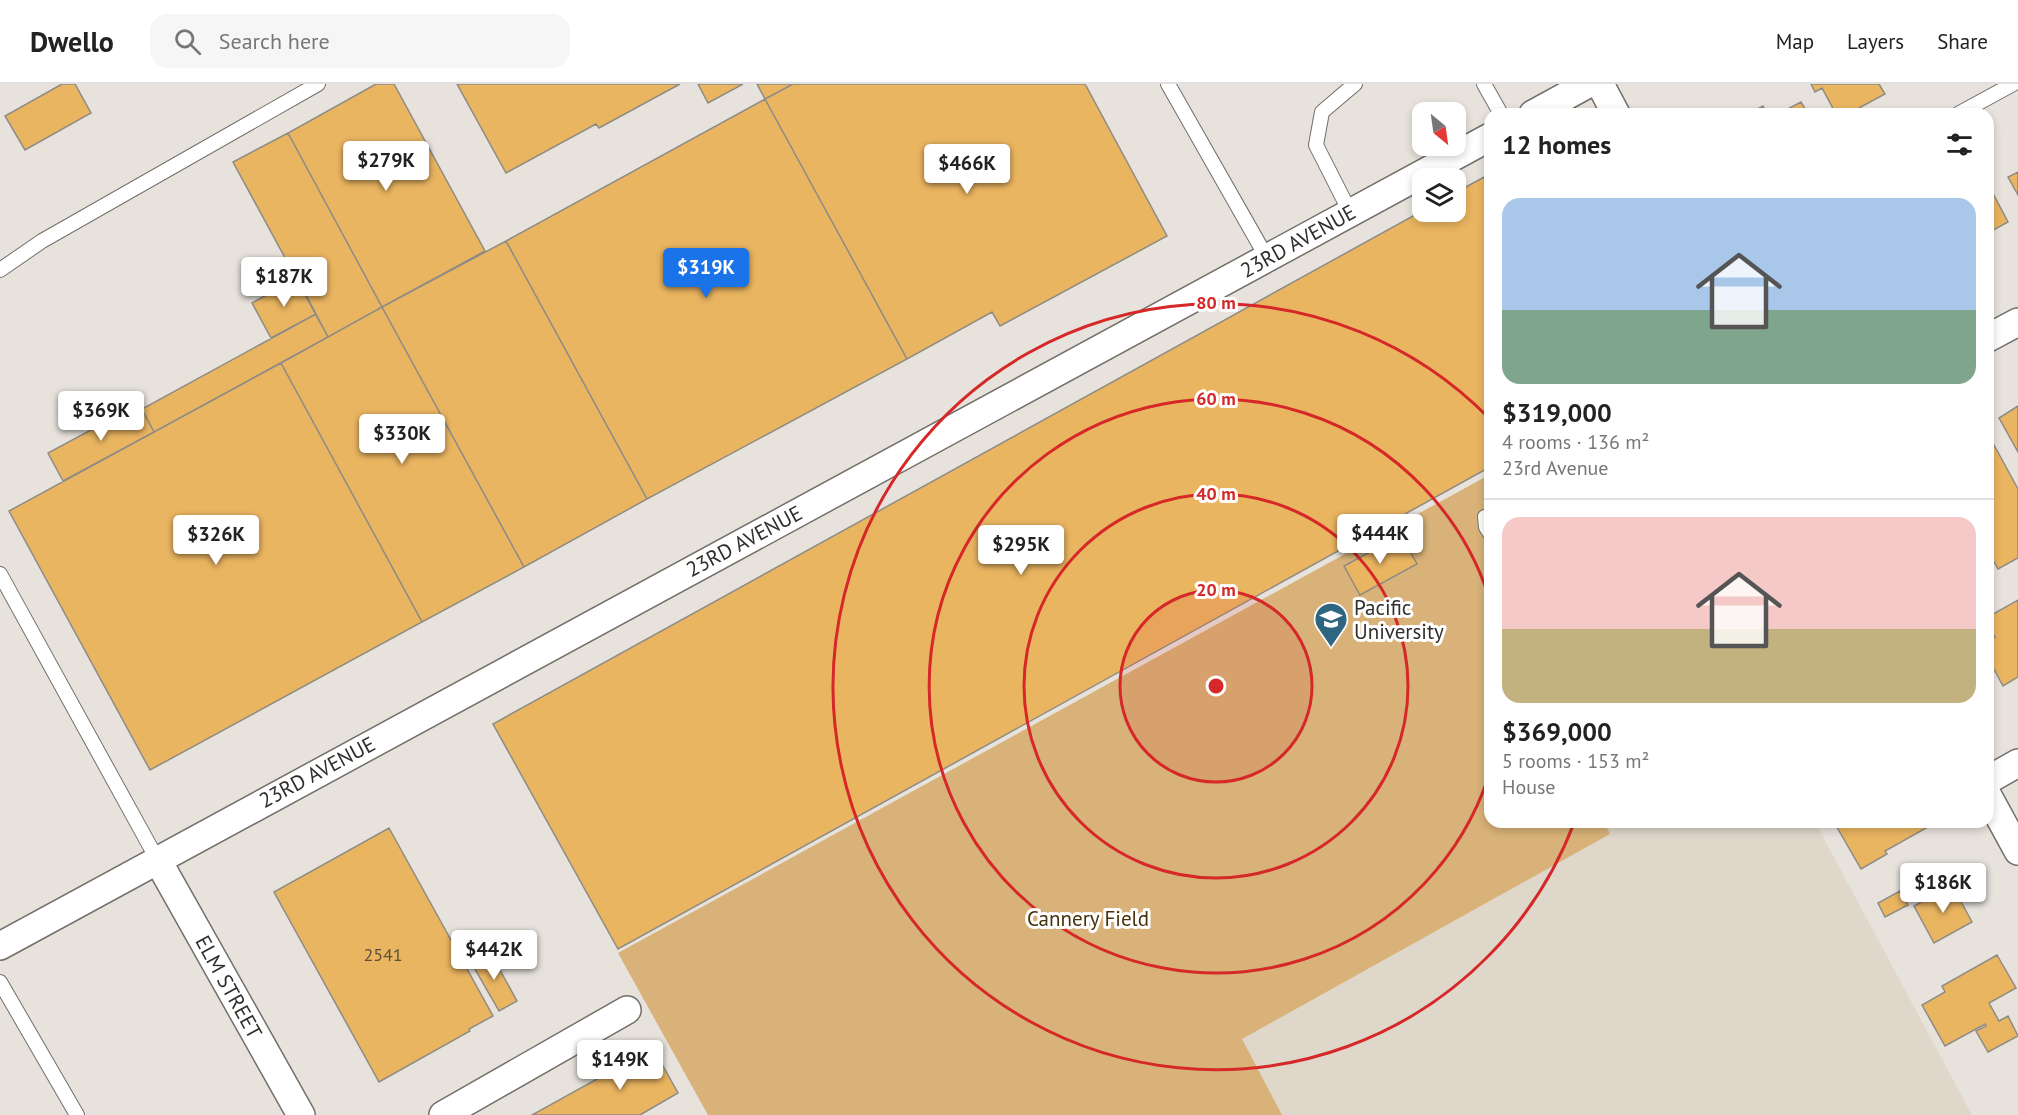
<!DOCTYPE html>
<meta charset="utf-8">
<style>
body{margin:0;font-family:"PT Sans",sans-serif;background:#f6f6f6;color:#222;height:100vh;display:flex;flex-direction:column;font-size:22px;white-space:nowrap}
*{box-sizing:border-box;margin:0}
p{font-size:20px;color:#767676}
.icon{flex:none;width:33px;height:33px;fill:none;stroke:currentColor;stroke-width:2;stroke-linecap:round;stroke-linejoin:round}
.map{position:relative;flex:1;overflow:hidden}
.panel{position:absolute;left:1484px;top:24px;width:510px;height:720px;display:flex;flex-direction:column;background:#fff;border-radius:18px;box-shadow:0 3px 9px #0003}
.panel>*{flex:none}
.needle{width:39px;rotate:151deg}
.buttons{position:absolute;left:1412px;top:18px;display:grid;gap:12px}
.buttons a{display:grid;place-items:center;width:54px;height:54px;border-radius:12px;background:#fff;box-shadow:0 3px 9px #0003;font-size:30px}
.price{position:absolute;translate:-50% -51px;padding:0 14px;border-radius:6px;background:#fff;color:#222;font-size:20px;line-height:39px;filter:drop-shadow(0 2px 3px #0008)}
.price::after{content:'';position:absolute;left:50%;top:36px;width:18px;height:14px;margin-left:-9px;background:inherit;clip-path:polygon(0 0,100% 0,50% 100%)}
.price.current{background:#1a73e8;color:#fff}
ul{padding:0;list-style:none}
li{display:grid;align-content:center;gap:12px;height:318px;padding:0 18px}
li+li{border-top:2px solid #e0e0e0}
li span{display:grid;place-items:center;height:186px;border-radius:18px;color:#555}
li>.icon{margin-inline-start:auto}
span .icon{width:108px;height:108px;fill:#fffc;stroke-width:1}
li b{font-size:26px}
h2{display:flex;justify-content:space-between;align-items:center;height:72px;padding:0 18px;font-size:26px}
header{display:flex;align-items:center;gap:36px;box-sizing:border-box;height:84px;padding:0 30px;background:#fff;border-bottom:2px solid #e0e0e0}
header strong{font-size:28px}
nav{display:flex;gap:33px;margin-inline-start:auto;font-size:21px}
.search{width:420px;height:54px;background:#f6f6f6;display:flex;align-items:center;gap:15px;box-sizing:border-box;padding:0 21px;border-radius:18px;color:#767676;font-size:22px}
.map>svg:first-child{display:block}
.built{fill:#dfd7ca}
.green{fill:#d8b278}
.building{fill:#eab561;stroke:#8e8b85;stroke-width:1.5}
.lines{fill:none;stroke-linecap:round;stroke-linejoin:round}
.service-casing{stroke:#726e69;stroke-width:16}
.minor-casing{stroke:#726e69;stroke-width:30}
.service{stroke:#fff;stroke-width:14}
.minor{stroke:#fff;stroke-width:27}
.ring{fill:none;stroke:#d62828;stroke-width:3}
.labels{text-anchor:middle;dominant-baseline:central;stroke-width:6;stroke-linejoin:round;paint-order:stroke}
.number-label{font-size:18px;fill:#5e5038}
.street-label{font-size:21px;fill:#2f2e2b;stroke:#fff}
.poi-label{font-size:21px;fill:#2f2e2b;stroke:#fff;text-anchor:start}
.park-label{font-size:21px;fill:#46310c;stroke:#fff}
.centre{fill:#d62828;stroke:#fff;stroke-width:3}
.ring-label{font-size:18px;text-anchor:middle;font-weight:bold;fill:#d62828;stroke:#fff;stroke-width:6;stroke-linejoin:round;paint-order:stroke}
</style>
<header>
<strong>Dwello</strong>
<div class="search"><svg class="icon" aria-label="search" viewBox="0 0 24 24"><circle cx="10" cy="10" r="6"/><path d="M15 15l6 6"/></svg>Search here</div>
<nav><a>Map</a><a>Layers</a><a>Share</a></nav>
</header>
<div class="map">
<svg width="2018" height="1031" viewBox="0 0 2018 1031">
<rect width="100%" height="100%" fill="#e7e2dc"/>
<path class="built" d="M1489 391 1490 738H1815L1972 1031H708L618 869Z"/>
<path class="green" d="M1489 391 1490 738H1604L1610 750 1242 955 1282 1031H708L618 869Z"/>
<path class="building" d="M62 0H75L91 29 25 66 5 32Z
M376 0H394L485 167 382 223 288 49Z
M457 0H680L599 44 596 40 506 89Z
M698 0H743L708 19Z
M757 0H793L765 15Z
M793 0H1085L1167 152 1000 242 992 228 907 275 765 15Z
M1811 0H1879L1885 10 1848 30H1836L1822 4 1815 8Z
M765 15 907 275 647 415 506 157Z
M1801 18 1808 30H1778Z
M1763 22 1767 30H1748Z
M288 49 382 223 328 253 233 78Z
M2018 88V111L2008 93Z
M1484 93 1490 103V383L618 865 493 640 1422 127 1455 128V109Z
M1988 100 2008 138 1988 149Z
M506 157 647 415 524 483 382 223Z
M297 194 316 230 271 254 252 219Z
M382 223 524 483 422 538 281 279Z
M316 230 328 253 154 348 142 325Z
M281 279 422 538 150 686 9 427Z
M139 320 154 348 63 397 48 369Z
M2018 322V368L1999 334Z
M1988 350 2018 405V474L1998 485 1988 467Z
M1401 451 1417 480 1360 511 1344 482Z
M2018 516V593L2003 602 1988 574V558L1995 553 1988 540V533Z
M1834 738H1925L1928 743 1885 767 1887 770 1861 785Z
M389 744 493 932 469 945 470 947 379 998 274 808Z
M1952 801 1972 838 1934 859 1914 822Z
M1900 807 1908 821 1885 833 1878 819Z
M490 868 517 917 499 927 471 878Z
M1997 871 2016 904 1989 919 1999 937 2008 932 2018 952 1988 968 1976 947 1986 942 1985 940 1945 962 1922 921 1945 908 1942 902Z
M653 964 678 1009 640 1031H532Z"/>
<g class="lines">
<g class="service-casing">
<path id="service" d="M1168 0 1267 174
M1484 0 1501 30
M1958 30 2013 0
M1350 128 1316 61 1322 28 1355 0
M0 186 42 157 318 0
M1490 431 1485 433 1486 443 1490 449
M0 490 157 775
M0 898 77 1031"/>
</g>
<g class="minor-casing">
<path id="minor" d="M1600 0 1616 30
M1533 30 1588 0
M1988 254 2018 238
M1988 696 2018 679
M1988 712 2018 767
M157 775 301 1031
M0 862 1490 53
M443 1031 627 926"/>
</g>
<use href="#service" class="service"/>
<use href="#minor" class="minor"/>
</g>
<circle cx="1216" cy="602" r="96" fill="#d62828" fill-opacity=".12"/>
<g class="ring">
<circle cx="1216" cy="602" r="96"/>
<circle cx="1216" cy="602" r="192"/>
<path d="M1489 691A287 287 0 1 1 1489 513"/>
<path d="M1574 739A383 383 0 1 1 1489 334"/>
</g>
<defs>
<g id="university-pin" transform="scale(1.725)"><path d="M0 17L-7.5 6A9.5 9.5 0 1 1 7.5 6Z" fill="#2e6580" stroke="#fff"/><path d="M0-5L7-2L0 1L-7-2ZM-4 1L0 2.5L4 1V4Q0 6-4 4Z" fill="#fff"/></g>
</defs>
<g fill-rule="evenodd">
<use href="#university-pin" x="1331" y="535"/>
</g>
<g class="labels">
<g class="number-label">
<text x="383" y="870">2541</text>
</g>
<g class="street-label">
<text transform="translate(1298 157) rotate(-29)">23RD AVENUE</text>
<text transform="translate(744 457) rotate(-28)">23RD AVENUE</text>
<text transform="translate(317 688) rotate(-28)">23RD AVENUE</text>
<text transform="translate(229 903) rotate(61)">ELM STREET</text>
</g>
<g class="poi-label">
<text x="1354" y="523">Pacific<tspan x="1354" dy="24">University</tspan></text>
</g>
<g class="park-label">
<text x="1088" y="834">Cannery Field</text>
</g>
</g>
<circle cx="1216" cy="602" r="9" class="centre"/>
<g class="ring-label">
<text x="1216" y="225">80 m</text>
<text x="1216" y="321">60 m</text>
<text x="1216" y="416">40 m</text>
<text x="1216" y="512">20 m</text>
</g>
</svg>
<div class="buttons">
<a><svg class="needle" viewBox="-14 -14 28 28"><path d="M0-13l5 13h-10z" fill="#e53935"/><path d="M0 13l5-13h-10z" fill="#767676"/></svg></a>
<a><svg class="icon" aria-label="layers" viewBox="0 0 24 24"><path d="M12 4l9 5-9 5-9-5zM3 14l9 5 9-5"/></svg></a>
</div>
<b class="price" style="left:386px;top:108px">$279K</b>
<b class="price" style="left:967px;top:111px">$466K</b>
<b class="price current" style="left:706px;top:215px">$319K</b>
<b class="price" style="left:284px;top:224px">$187K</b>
<b class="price" style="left:101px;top:358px">$369K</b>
<b class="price" style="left:402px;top:381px">$330K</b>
<b class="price" style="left:1380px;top:481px">$444K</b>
<b class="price" style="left:216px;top:482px">$326K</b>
<b class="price" style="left:1021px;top:492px">$295K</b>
<b class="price" style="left:1943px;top:830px">$186K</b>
<b class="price" style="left:494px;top:897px">$442K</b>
<b class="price" style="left:620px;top:1007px">$149K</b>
<section class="panel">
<h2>12 homes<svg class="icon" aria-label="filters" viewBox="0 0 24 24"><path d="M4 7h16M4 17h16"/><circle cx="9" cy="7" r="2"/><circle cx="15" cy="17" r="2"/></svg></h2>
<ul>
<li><span style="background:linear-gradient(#a9c7e8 60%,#7fa58c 0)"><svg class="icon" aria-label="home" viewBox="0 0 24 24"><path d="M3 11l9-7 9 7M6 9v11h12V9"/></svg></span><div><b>$319,000</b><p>4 rooms · 136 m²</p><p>23rd Avenue</p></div></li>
<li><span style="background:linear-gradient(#f6c9c9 60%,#c2b280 0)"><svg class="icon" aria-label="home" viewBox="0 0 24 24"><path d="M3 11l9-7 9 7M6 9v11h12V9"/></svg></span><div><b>$369,000</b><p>5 rooms · 153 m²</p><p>House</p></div></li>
</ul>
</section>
</div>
